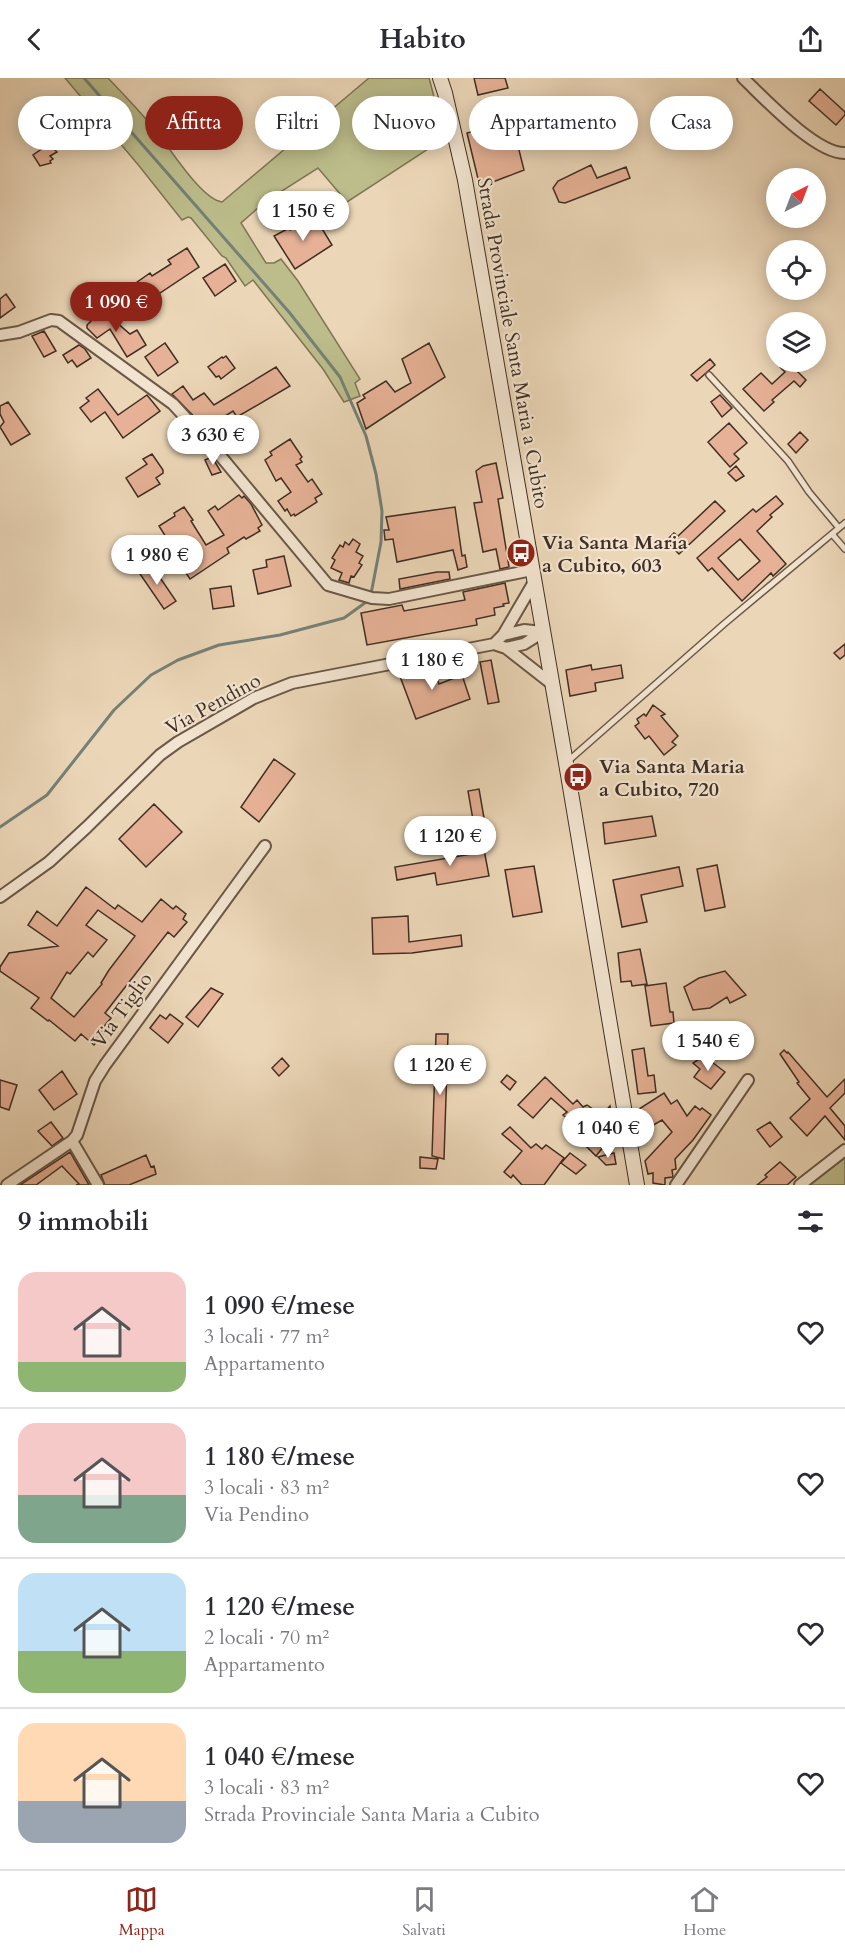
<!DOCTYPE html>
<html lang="it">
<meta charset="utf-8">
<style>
body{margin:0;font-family:Cardo,serif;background:#f7f7f7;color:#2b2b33;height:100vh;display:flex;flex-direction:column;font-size:22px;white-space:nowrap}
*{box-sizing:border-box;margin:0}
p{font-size:20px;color:#7c7c81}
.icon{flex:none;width:33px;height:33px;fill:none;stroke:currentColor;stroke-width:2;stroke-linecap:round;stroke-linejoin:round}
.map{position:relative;height:1107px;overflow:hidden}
.side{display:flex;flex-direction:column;background:#fff;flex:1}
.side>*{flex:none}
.top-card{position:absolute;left:18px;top:18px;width:810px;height:54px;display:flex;gap:12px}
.needle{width:39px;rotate:42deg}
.tools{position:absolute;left:766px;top:90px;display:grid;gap:12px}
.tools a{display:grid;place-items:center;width:60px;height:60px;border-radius:50%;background:#fff;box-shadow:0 3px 15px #0003;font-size:30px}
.price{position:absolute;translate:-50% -51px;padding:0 14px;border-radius:21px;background:#fff;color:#222;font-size:20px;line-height:39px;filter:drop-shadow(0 2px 3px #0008)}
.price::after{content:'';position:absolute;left:50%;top:36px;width:18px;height:14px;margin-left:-9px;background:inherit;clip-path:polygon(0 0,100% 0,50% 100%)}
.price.current{background:#8f2418;color:#fff}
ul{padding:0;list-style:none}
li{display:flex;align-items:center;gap:18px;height:150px;padding:0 18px}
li+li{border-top:2px solid #e1e1e2}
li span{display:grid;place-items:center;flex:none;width:168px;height:120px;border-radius:18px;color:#555}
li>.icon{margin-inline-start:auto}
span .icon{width:72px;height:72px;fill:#fffc;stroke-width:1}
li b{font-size:26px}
h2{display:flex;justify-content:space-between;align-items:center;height:72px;padding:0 18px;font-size:26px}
.pill{padding:0 21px;border-radius:27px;background:#fff;box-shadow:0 3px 15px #0003;font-size:21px;line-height:54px}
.pill.current{background:#8f2418;color:#fff}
header{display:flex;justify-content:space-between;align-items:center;height:78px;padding:0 18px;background:#fff;font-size:27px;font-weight:800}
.tab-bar{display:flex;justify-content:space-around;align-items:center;height:84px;border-top:2px solid #e1e1e2;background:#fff;font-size:16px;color:#7c7c81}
.tab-bar a{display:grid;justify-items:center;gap:3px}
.tab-bar .current{color:#8f2418}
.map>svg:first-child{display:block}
.green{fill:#bcbd8b;stroke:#7e7656;stroke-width:1.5}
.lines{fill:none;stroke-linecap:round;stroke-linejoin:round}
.stream{stroke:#758177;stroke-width:3}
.building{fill:#e6b196;stroke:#402e22;stroke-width:1.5;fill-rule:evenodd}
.lane-casing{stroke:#6b5847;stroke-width:8}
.street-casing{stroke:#6b5847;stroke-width:14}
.secondary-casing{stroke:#402e22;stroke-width:16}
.lane{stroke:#f2e4d0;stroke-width:5}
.street{stroke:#f2e4d0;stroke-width:10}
.secondary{stroke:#f2e4d0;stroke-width:14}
.labels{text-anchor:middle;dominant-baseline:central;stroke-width:4.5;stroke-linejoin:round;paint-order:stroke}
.street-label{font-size:20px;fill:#402e22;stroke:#f2e4d0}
.poi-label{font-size:20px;font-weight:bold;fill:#402e22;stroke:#f2e4d0;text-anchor:start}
</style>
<header><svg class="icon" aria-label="back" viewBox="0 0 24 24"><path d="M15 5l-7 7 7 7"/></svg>Habito<svg class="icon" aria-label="share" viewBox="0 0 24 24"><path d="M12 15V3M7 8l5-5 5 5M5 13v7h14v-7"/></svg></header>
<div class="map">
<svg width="845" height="1107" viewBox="0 0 845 1107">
<rect width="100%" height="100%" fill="#ebd6b7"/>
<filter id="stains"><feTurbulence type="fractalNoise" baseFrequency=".00333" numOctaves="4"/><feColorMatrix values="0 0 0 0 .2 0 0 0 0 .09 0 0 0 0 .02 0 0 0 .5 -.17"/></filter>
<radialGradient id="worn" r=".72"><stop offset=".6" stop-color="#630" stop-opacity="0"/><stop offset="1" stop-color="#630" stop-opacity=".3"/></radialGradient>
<path class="green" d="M65 0H108C124 17 141 34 156 53 170 70 201 121 222 124L369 0H429L445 60 347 124 318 90 266 123 241 145 266 185H274L281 181 298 203 360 301 355 305 360 318 344 324 323 291 253 202 245 208 226 180 222 178 191 140 188 139 182 142 140 89Z
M845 1080V1107H806Z"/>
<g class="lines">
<path class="stream" d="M84 0 289 234 340 299 366 358 376 396 382 433 381 464 371 516
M0 749 47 717 114 632 151 597 178 582 219 567 280 557 344 540 369 522"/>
</g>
<path class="building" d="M474 0H505L508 10 478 17Z
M820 11 845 34V37L836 47 809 23Z
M512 44 524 92 480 109 467 55Z
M49 66 57 74 50 78 53 81 50 83 51 85 40 88 33 77Z
M591 87 597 100 626 89 630 100 565 125 559 124 553 110 558 103Z
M315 139 332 167 295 191 274 158 289 150 290 152Z
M187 170 199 189 136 231 126 218 136 212 133 207 150 195 152 198 171 186 168 182Z
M225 186 236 203 215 218 203 200Z
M6 216 15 229 0 240V221Z
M101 231 130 256 137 252 146 267 127 279 110 251 97 260 87 250V247L92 242 90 241Z
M44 253 56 273 44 279 32 258Z
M165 265 178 284 158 298 145 279Z
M429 265 445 299 366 351 357 325 365 320 363 317 386 303 395 314 411 305 402 281Z
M79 267 85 271 91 280 77 289 72 282 68 285 63 277Z
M226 278 235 290 221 301 219 298 216 299 208 289 222 279 223 280Z
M710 281 715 287 697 303 691 297Z
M785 284H788L806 302 800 309 794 303 772 322 774 324 764 333 743 311 761 295 772 306 785 294 780 289Z
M276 289 290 308 237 339 233 333 214 345 224 358 218 363 172 316 183 308 193 322 204 315 214 327Z
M98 311 118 337 147 317 160 333 123 360 105 334 91 344 80 330 89 323 86 320Z
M720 317 732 330 722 339 711 324Z
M8 324 30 356 11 367 0 349 4 344 0 336V328Z
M729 345 747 365 734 376 739 381 730 389 708 364Z
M800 354 808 362 796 375 788 366Z
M290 361 302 379 300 381 302 384 296 387 308 404 312 401 322 416 315 420 317 424 295 438 294 436 291 438 287 431 285 433 278 423 291 414 281 400 276 403 265 382 272 377 270 374Z
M152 376 163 392V395L156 400 160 406 138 419 126 400 147 386 143 381Z
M212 379 221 394 212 397 205 382Z
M496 385 503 420 498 421 509 489 500 491 496 471 483 474 474 425 482 424 476 393 483 388Z
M736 388 744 398 736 403 728 395Z
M239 417 242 420 244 418 251 426 262 447 258 450 260 453 246 461 244 459 227 470 229 475 190 501 182 489 201 478 191 461 174 472 159 448 175 438 174 435 184 429 193 442 191 443 206 467 224 457 208 433 215 428 218 432Z
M776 418 783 426 770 437 772 439 757 453 786 486 773 498 771 495 742 523 712 490 708 493 697 480 753 431 756 434ZM740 461 760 483 738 502 718 480Z
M715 423 725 433 679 476 666 463 674 455 678 458Z
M455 429 462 478 465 477 467 489 458 492 453 472 397 484 393 461 385 462 384 452H389L386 439Z
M353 461 360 466 356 474 363 478 359 485 362 487 354 499 351 498 349 505 339 502 342 495 331 490 335 482 332 480 340 467 343 469 345 464 349 467Z
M284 478 291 508 258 516 253 492 267 489 266 482Z
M150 485 176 523 164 531 138 493Z
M437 494H449L450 501 400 511 399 501Z
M505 505 509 525 503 526 504 528 494 530 495 537 476 541 477 547 367 567 361 535 402 527 404 533 465 522 463 514Z
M231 508 234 528 213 531 210 511Z
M845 566V577L840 581 834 575Z
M491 582 499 624 488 626 480 584Z
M432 586 439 606 462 597 470 621 416 641 398 593Z
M591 587 592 592 621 587 623 600 595 605 596 613 570 618 566 592Z
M653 627 665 636 661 638 678 658 672 664 676 667 664 677 649 658 645 661 635 648 639 645 637 641 644 636 646 638Z
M274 681 295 696 259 744 241 729Z
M479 711 484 740 473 742 468 713Z
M154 726 182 754 146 789 119 761Z
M652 738 656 758 605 766 603 745Z
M482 761 489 798 437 807 435 795 397 802 395 789 472 776 470 763Z
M717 787 725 829 705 833 697 791Z
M534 788 542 834 513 839 505 792Z
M679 789 683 808 641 817 647 844 622 849 613 802Z
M86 809 115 831 118 827 142 844 161 821 173 831 176 828 186 836 183 841 187 844 174 859 168 854 105 935 111 940 101 952 104 955 94 967 81 956 75 963 49 942 48 943 31 930 39 920 0 893V889L9 875 58 868 28 847 37 833 57 848ZM98 832 135 858 109 892 101 905 102 906 74 939 51 920 67 894 70 896 88 874 93 879 107 862 86 847Z
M408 838 409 864 461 857 462 868 412 875 373 876 372 840Z
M640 871 647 906 632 908 631 903 621 904 618 875Z
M725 893 746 917 730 925 727 919 710 930 693 932 684 909 699 900Z
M666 905 670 934H673L674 945 651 948 645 908Z
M211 910 223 916 198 949 186 939Z
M170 936 183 946 168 965 150 950 160 937 166 941Z
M436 956H448L444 1081 432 1078Z
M718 961 724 969 715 977 709 969Z
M644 970 648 998 654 997 656 1014 638 1016 632 972Z
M784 972 787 975 788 974 827 1019 845 1001V1015L830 1030 845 1048V1062L825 1038 807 1058 790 1040 810 1021 797 1005 799 1004 780 976Z
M704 978 725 994 711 1011 694 999 700 991 693 985Z
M282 980 289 988 279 998 272 990Z
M62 993 77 1016 54 1032 39 1012Z
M507 997 516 1004 510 1012 501 1004Z
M545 999 573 1026 577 1022 583 1029 587 1027 602 1037 610 1028 614 1055 596 1078 579 1061 585 1055 563 1037 567 1034 551 1020 533 1040 518 1027Z
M0 1002 17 1007 9 1032 0 1029Z
M664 1015 671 1026 677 1022 687 1038 695 1028 700 1032 702 1030 711 1037 693 1062 675 1081 676 1091 672 1092 673 1099 665 1100V1107L653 1105V1095L648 1096 645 1083 672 1054 662 1042 650 1049 639 1031Z
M51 1044 63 1060 52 1068 38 1053Z
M770 1044 782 1059 770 1069 757 1052Z
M510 1049 531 1070 536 1066 542 1071 546 1067 564 1080 544 1107H522L513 1097 511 1100 504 1094 522 1073 502 1056Z
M70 1074 89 1107H76L79 1106 62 1088 36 1107H20Z
M570 1075 586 1087 576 1096 561 1085Z
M614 1075 616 1086 606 1087 598 1079Z
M146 1077 151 1089 154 1088 156 1096 129 1107H105L101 1097Z
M420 1079 438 1081 436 1091 420 1090Z
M780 1084 796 1099 787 1107H757L767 1099 765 1097Z"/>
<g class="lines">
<g class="lane-casing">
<path id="lane" d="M709 297 788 383 809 414 839 450
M832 456 845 471
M567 684 724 546 845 445"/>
</g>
<g class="street-casing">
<path id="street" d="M743 0C764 20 816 76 845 75
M0 257 19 254 51 242 59 243 173 326 218 375 328 507 372 520 389 521 532 492
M503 557 524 552 543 554
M494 566 503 557 534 504
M506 570 524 566 543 554
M0 819 49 784 87 749 160 677 178 664 254 620 292 605 494 566 506 570 552 606
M72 1063 98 1107
M7 1107 72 1063 77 1057 95 1003 105 987 265 768
M676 1107 748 1002
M800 1107 845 1072"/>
</g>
<g class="secondary-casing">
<path id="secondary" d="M440 0 445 15 465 102 566 685 637 1107"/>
</g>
<use href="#lane" class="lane"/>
<use href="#street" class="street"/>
<use href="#secondary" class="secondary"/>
</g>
<defs>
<g id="bus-disc" transform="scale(1.5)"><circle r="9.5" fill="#8f2418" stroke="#f2e4d0"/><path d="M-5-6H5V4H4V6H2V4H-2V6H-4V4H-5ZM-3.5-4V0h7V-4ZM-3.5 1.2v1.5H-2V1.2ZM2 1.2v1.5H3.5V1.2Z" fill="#fff"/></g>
</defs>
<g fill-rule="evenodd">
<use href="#bus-disc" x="521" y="475"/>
<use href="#bus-disc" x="578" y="699"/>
</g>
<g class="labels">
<g class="street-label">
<text transform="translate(513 265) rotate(80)">Strada Provinciale Santa Maria a Cubito</text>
<text transform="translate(213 626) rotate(-29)">Via Pendino</text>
<text transform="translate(122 932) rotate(-54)">Via Tiglio</text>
</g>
<g class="poi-label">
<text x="542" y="464">Via Santa Maria<tspan x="542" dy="23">a Cubito, 603</tspan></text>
<text x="599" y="688">Via Santa Maria<tspan x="599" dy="23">a Cubito, 720</tspan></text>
</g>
</g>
<rect width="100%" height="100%" filter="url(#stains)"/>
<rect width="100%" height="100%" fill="url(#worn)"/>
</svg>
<div class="tools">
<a><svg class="needle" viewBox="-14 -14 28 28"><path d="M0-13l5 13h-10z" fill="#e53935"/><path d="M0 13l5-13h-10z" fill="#7c7c81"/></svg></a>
<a><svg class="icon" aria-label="locate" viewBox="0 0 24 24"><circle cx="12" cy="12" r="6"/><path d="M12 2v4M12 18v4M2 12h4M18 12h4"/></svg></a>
<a><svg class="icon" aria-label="layers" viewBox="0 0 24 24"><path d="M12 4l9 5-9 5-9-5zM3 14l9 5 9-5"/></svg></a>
</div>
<b class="price" style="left:303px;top:164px">1 150 €</b>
<b class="price current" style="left:116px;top:255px">1 090 €</b>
<b class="price" style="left:213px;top:388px">3 630 €</b>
<b class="price" style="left:157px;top:508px">1 980 €</b>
<b class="price" style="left:432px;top:613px">1 180 €</b>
<b class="price" style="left:450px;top:789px">1 120 €</b>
<b class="price" style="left:708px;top:994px">1 540 €</b>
<b class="price" style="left:440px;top:1018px">1 120 €</b>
<b class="price" style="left:608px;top:1081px">1 040 €</b>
<div class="top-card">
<a class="pill">Compra</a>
<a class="pill current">Affitta</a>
<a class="pill">Filtri</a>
<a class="pill">Nuovo</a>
<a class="pill">Appartamento</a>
<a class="pill">Casa</a>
</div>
</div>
<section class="side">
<h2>9 immobili<svg class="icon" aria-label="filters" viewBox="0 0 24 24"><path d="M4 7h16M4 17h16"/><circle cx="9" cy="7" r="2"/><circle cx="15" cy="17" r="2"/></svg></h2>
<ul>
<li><span style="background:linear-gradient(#f6c9c9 75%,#8fb573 0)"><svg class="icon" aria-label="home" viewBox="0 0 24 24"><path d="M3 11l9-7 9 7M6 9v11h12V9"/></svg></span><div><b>1 090 €/mese</b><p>3 locali · 77 m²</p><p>Appartamento</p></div><svg class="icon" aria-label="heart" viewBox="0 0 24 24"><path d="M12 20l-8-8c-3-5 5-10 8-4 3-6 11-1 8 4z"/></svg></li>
<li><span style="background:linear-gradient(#f6c9c9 60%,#7fa58c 0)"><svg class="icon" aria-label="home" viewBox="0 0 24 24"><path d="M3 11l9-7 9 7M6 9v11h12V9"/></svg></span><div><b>1 180 €/mese</b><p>3 locali · 83 m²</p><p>Via Pendino</p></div><svg class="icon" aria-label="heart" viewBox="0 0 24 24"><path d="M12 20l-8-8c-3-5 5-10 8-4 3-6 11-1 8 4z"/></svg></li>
<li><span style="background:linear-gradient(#bfe0f5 65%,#8fb573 0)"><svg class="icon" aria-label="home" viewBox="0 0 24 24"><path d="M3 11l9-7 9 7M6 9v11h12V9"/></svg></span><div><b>1 120 €/mese</b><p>2 locali · 70 m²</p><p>Appartamento</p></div><svg class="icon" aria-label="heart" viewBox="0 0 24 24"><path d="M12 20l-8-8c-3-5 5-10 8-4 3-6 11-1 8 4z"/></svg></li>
<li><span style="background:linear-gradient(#ffd9b3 65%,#9aa5b1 0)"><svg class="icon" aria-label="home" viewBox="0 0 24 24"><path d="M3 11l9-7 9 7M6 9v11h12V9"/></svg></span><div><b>1 040 €/mese</b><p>3 locali · 83 m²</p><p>Strada Provinciale Santa Maria a Cubito</p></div><svg class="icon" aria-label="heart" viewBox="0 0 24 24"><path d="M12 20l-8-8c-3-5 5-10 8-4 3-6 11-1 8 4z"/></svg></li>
</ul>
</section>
<nav class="tab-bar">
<a class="current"><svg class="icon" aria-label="map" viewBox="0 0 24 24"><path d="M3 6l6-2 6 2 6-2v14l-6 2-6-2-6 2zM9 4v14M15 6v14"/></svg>Mappa</a>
<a><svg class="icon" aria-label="saved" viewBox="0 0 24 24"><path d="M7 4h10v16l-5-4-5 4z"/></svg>Salvati</a>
<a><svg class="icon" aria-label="home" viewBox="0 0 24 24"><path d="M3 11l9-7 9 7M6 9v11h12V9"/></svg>Home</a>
</nav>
